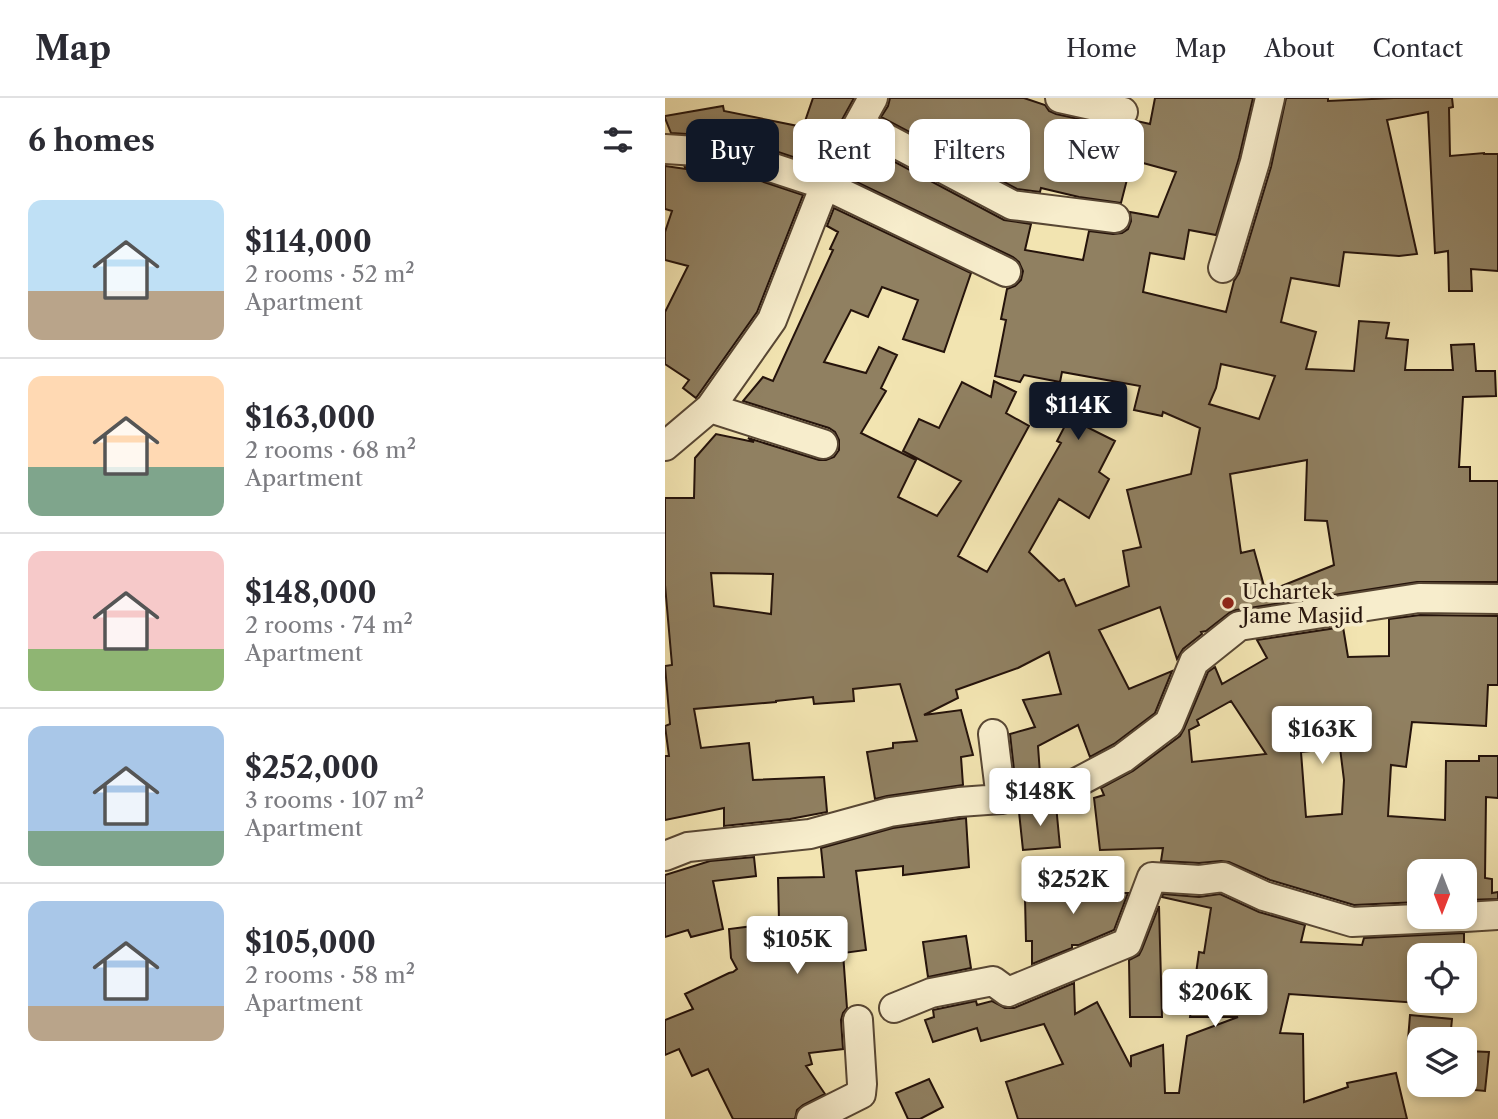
<!DOCTYPE html>
<meta charset="utf-8">
<style>
body{margin:0;font-family:"Libre Caslon Text",serif;background:#f7f7f7;color:#2b2b33;height:100vh;display:flex;flex-direction:column;font-size:26px;white-space:nowrap}
*{box-sizing:border-box;margin:0}
p{font-size:23px;color:#7c7c81}
.icon{flex:none;width:38px;height:38px;fill:none;stroke:currentColor;stroke-width:2;stroke-linecap:round;stroke-linejoin:round}
.map{position:relative;flex:1;overflow:hidden}
.side{display:flex;flex-direction:column;background:#fff;width:665px}
.side>*{flex:none}
.hud{position:absolute;left:21px;top:21px;width:665px;height:63px;display:flex;gap:14px}
.needle{width:46px;rotate:180deg}
.fabs{position:absolute;left:742px;top:761px;display:grid;gap:14px}
.fabs a{display:grid;place-items:center;width:70px;height:70px;border-radius:14px;background:#fff;box-shadow:0 4px 10px #0003;font-size:35px}
.price{position:absolute;translate:-50% -60px;padding:0 16px;border-radius:7px;background:#fff;color:#222;font-size:23px;line-height:46px;filter:drop-shadow(0 2px 4px #0008)}
.price::after{content:'';position:absolute;left:50%;top:42px;width:21px;height:16px;margin-left:-10px;background:inherit;clip-path:polygon(0 0,100% 0,50% 100%)}
.price.current{background:#111827;color:#fff}
ul{padding:0;list-style:none}
li{display:flex;align-items:center;gap:21px;height:175px;padding:0 28px}
li+li{border-top:2px solid #e1e1e2}
li span{display:grid;place-items:center;flex:none;width:196px;height:140px;border-radius:14px;color:#555}
li>.icon{margin-inline-start:auto}
span .icon{width:84px;height:84px;fill:#fffc;stroke-width:1}
li b{font-size:30px}
h2{display:flex;justify-content:space-between;align-items:center;height:84px;padding:0 28px;font-size:30px}
.chip{padding:0 24px;border-radius:14px;background:#fff;box-shadow:0 4px 10px #0003;font-size:24px;line-height:63px}
.chip.current{background:#111827;color:#fff}
header{display:flex;align-items:center;gap:42px;box-sizing:border-box;height:98px;padding:0 35px;background:#fff;border-bottom:2px solid #e1e1e2}
header strong{font-size:33px}
nav{display:flex;gap:38px;margin-inline-start:auto;font-size:24px}
main{display:flex;flex:1;min-height:0}
.map>svg:first-child{display:block}
.building{fill:#908061;stroke:#25130b;stroke-width:2;fill-rule:evenodd}
.lines{fill:none;stroke-linecap:round;stroke-linejoin:round}
.street-casing{stroke:#584734;stroke-width:32}
.street{stroke:#f7edcc;stroke-width:28}
.poi-dot{fill:#8f2418;stroke:#f7edcc;stroke-width:2.5}
.labels{text-anchor:middle;dominant-baseline:central;stroke-width:7;stroke-linejoin:round;paint-order:stroke}
.poi-label{font-size:21px;fill:#25130b;stroke:#f7edcc;text-anchor:start}
</style>
<header>
<strong>Map</strong>
<nav><a>Home</a><a>Map</a><a>About</a><a>Contact</a></nav>
</header>
<main>
<section class="side">
<h2>6 homes<svg class="icon" aria-label="filters" viewBox="0 0 24 24"><path d="M4 7h16M4 17h16"/><circle cx="9" cy="7" r="2"/><circle cx="15" cy="17" r="2"/></svg></h2>
<ul>
<li><span style="background:linear-gradient(#bfe0f5 65%,#b9a48a 0)"><svg class="icon" aria-label="home" viewBox="0 0 24 24"><path d="M3 11l9-7 9 7M6 9v11h12V9"/></svg></span><div><b>$114,000</b><p>2 rooms · 52 m²</p><p>Apartment</p></div></li>
<li><span style="background:linear-gradient(#ffd9b3 65%,#7fa58c 0)"><svg class="icon" aria-label="home" viewBox="0 0 24 24"><path d="M3 11l9-7 9 7M6 9v11h12V9"/></svg></span><div><b>$163,000</b><p>2 rooms · 68 m²</p><p>Apartment</p></div></li>
<li><span style="background:linear-gradient(#f6c9c9 70%,#8fb573 0)"><svg class="icon" aria-label="home" viewBox="0 0 24 24"><path d="M3 11l9-7 9 7M6 9v11h12V9"/></svg></span><div><b>$148,000</b><p>2 rooms · 74 m²</p><p>Apartment</p></div></li>
<li><span style="background:linear-gradient(#a9c7e8 75%,#7fa58c 0)"><svg class="icon" aria-label="home" viewBox="0 0 24 24"><path d="M3 11l9-7 9 7M6 9v11h12V9"/></svg></span><div><b>$252,000</b><p>3 rooms · 107 m²</p><p>Apartment</p></div></li>
<li><span style="background:linear-gradient(#a9c7e8 75%,#b9a48a 0)"><svg class="icon" aria-label="home" viewBox="0 0 24 24"><path d="M3 11l9-7 9 7M6 9v11h12V9"/></svg></span><div><b>$105,000</b><p>2 rooms · 58 m²</p><p>Apartment</p></div></li>
</ul>
</section>
<div class="map">
<svg width="833" height="1021" viewBox="0 0 833 1021">
<rect width="100%" height="100%" fill="#f2e4b1"/>
<filter id="stains"><feTurbulence type="fractalNoise" baseFrequency=".00286" numOctaves="4"/><feColorMatrix values="0 0 0 0 .2 0 0 0 0 .09 0 0 0 0 .02 0 0 0 .5 -.17"/></filter>
<radialGradient id="worn" r=".72"><stop offset=".6" stop-color="#630" stop-opacity="0"/><stop offset="1" stop-color="#630" stop-opacity=".3"/></radialGradient>
<path class="building" d="M148 0H189L152 67 68 39 6 35 0 20V18L58 8 59 13 138 29Z
M225 0H359L380 7 384 13 391 16 455 30H464L472 23 485 26 490 0H588L574 60 551 137 524 132 519 161 485 155 478 194 561 214 569 183 574 175 606 69 621 0H663V3L729 0H787L788 9 784 10 785 58 819 55V56H833V173L806 171 807 193H784L783 153 770 155 763 14 722 22 752 156 734 158 679 154 674 188 626 180 616 224 651 234 641 271 689 273 694 223 724 225 721 240 743 242 740 272H788L786 247 809 246 811 273H830L831 298 798 299 794 369H805V383H833V484H752L571 512 564 515 541 533 536 534 537 536 518 551 512 561 495 509 434 532 464 591 507 573 490 615 449 646 425 659 413 627 373 648 375 676 350 681 345 636 370 629 358 602 396 596 384 554 353 570 291 592 293 600 259 617 296 612 308 657 296 659 298 687 222 698 210 701 202 654 228 650V645L252 643 235 586 188 591 189 603 149 606 148 599 111 603V604L29 611 36 650 84 645 88 682 159 679 162 714 125 721 59 728V710L0 722V658H4L0 628 5 626 0 568 7 567 0 487V400H29L30 360 51 336 89 344 83 340 154 362H161L169 359 174 352V342L170 334 164 330 78 303 98 279 108 283 168 152 165 151 173 134 162 128 169 110 306 175 279 254 238 241 253 202 217 189 203 219 186 212 159 264 201 275 214 249 232 257 216 290 221 293 196 335 251 362 233 399 272 418 296 383 238 353 254 321 274 330 297 284 326 299 329 283 351 294 341 315 364 328 293 458 322 474 396 345 392 343 404 320 450 343 434 374 444 381 424 420 394 401 364 454 394 483 399 481 411 508 464 488 458 453 476 449 462 392 526 376 535 330 498 314 497 318 469 312 475 288 397 274 395 284 359 277 355 284 330 278 341 222 336 221 342 191 350 188 356 182 358 173 354 164 348 159 183 80 200 48 339 122 366 126 360 152 418 162 424 133 448 136 457 135 463 131 466 123 465 114 493 119 511 74 467 62 456 105 414 99 376 90 375 94 352 91 216 19 223 8ZM556 266 610 278 594 321 544 306 551 290ZM642 362 640 422 662 423 669 467 604 493 603 487 599 488 589 452 576 455 565 376ZM46 475 108 476 106 516 49 508Z
M0 68 21 71 20 69 60 71 138 97 92 214 31 300 18 290 24 282 0 266V214L23 168 0 162V134L7 113 0 111Z
M755 517 833 518V587H823L821 628 747 624 741 669 726 667 723 718 780 722 781 663H814V658H833V700L821 699 820 780 827 781V795L833 794V801L800 802V774L754 771V804L689 807 605 782 564 764 556 763 534 765 496 763 498 750 435 752 429 700 439 697 436 690 468 673 515 638 519 631 543 574 550 569 557 586 602 560 592 542 678 529 683 559 724 558V521ZM566 603 601 656 527 664 524 632 534 627 532 622ZM675 650 679 682 677 716 641 719 636 654Z
M391 707 395 749 358 752 354 714Z
M301 720 304 769 238 777V768L191 773 201 852 178 855 182 910 178 915 176 922 178 951 144 955 147 966 141 968 160 996 138 1007 132 1012 130 1021H68L43 971 27 978 14 951 0 957V922L28 911 20 896 64 875 68 874 72 871 66 860 64 831 104 826V822H114L113 780 159 779 156 750 228 730Z
M89 759 91 778 48 783 58 831 26 839 23 832 0 839V777L45 763Z
M451 779 452 795H463L449 832 414 847H407V850L367 866V843H361L360 800 406 799 405 781Z
M498 796 534 799 555 796 594 814 640 827 636 844 697 847 699 840 799 835V858H754V905L624 896 615 935 638 936 639 1004 683 989 682 985 731 975 742 1021H353L341 984 398 966 379 926 316 943 312 930 268 944 260 922 269 919 268 912 311 903 312 907 327 903 340 910H349L409 885 410 916 432 904 466 969V958L498 947 500 995H514L522 938 573 919H525L534 854 539 855 546 810 497 799Z
M494 808 497 919H465L464 862 474 857 477 851Z
M301 838 306 870 263 879 258 844Z
M745 917 787 921 785 942H743Z
M800 953 824 954 820 993 800 991Z
M264 981 278 1009 255 1021H243L231 995Z"/>
<g class="lines">
<g class="street-casing">
<path id="street" d="M395 0 458 14
M194 26 347 107 450 120
M0 51 63 55 160 87 341 174
M558 170 590 64 605 0
M45 310 158 346
M0 348 45 310 107 222 160 87 208 0
M328 636 336 701
M0 758 23 749 145 736 225 714 294 704 336 701 411 685 458 660 504 625 529 564 574 528 754 500 833 501
M800 819 833 817
M229 910 266 895 328 883 343 894 462 845 487 779 535 782 558 779 599 798 687 824 795 819
M146 1021 196 996 197 986 193 922"/>
</g>
<use href="#street" class="street"/>
</g>
<circle class="poi-dot" cx="563" cy="505" r="7"/>
<g class="labels">
<g class="poi-label">
<text x="577" y="493">Uchartek<tspan x="577" dy="24">Jame Masjid</tspan></text>
</g>
</g>
<rect width="100%" height="100%" filter="url(#stains)"/>
<rect width="100%" height="100%" fill="url(#worn)"/>
</svg>
<div class="fabs">
<a><svg class="needle" viewBox="-14 -14 28 28"><path d="M0-13l5 13h-10z" fill="#e53935"/><path d="M0 13l5-13h-10z" fill="#7c7c81"/></svg></a>
<a><svg class="icon" aria-label="locate" viewBox="0 0 24 24"><circle cx="12" cy="12" r="6"/><path d="M12 2v4M12 18v4M2 12h4M18 12h4"/></svg></a>
<a><svg class="icon" aria-label="layers" viewBox="0 0 24 24"><path d="M12 4l9 5-9 5-9-5zM3 14l9 5 9-5"/></svg></a>
</div>
<b class="price current" style="left:413px;top:344px">$114K</b>
<b class="price" style="left:657px;top:668px">$163K</b>
<b class="price" style="left:375px;top:730px">$148K</b>
<b class="price" style="left:408px;top:818px">$252K</b>
<b class="price" style="left:132px;top:878px">$105K</b>
<b class="price" style="left:550px;top:931px">$206K</b>
<div class="hud">
<a class="chip current">Buy</a>
<a class="chip">Rent</a>
<a class="chip">Filters</a>
<a class="chip">New</a>
</div>
</div>
</main>
